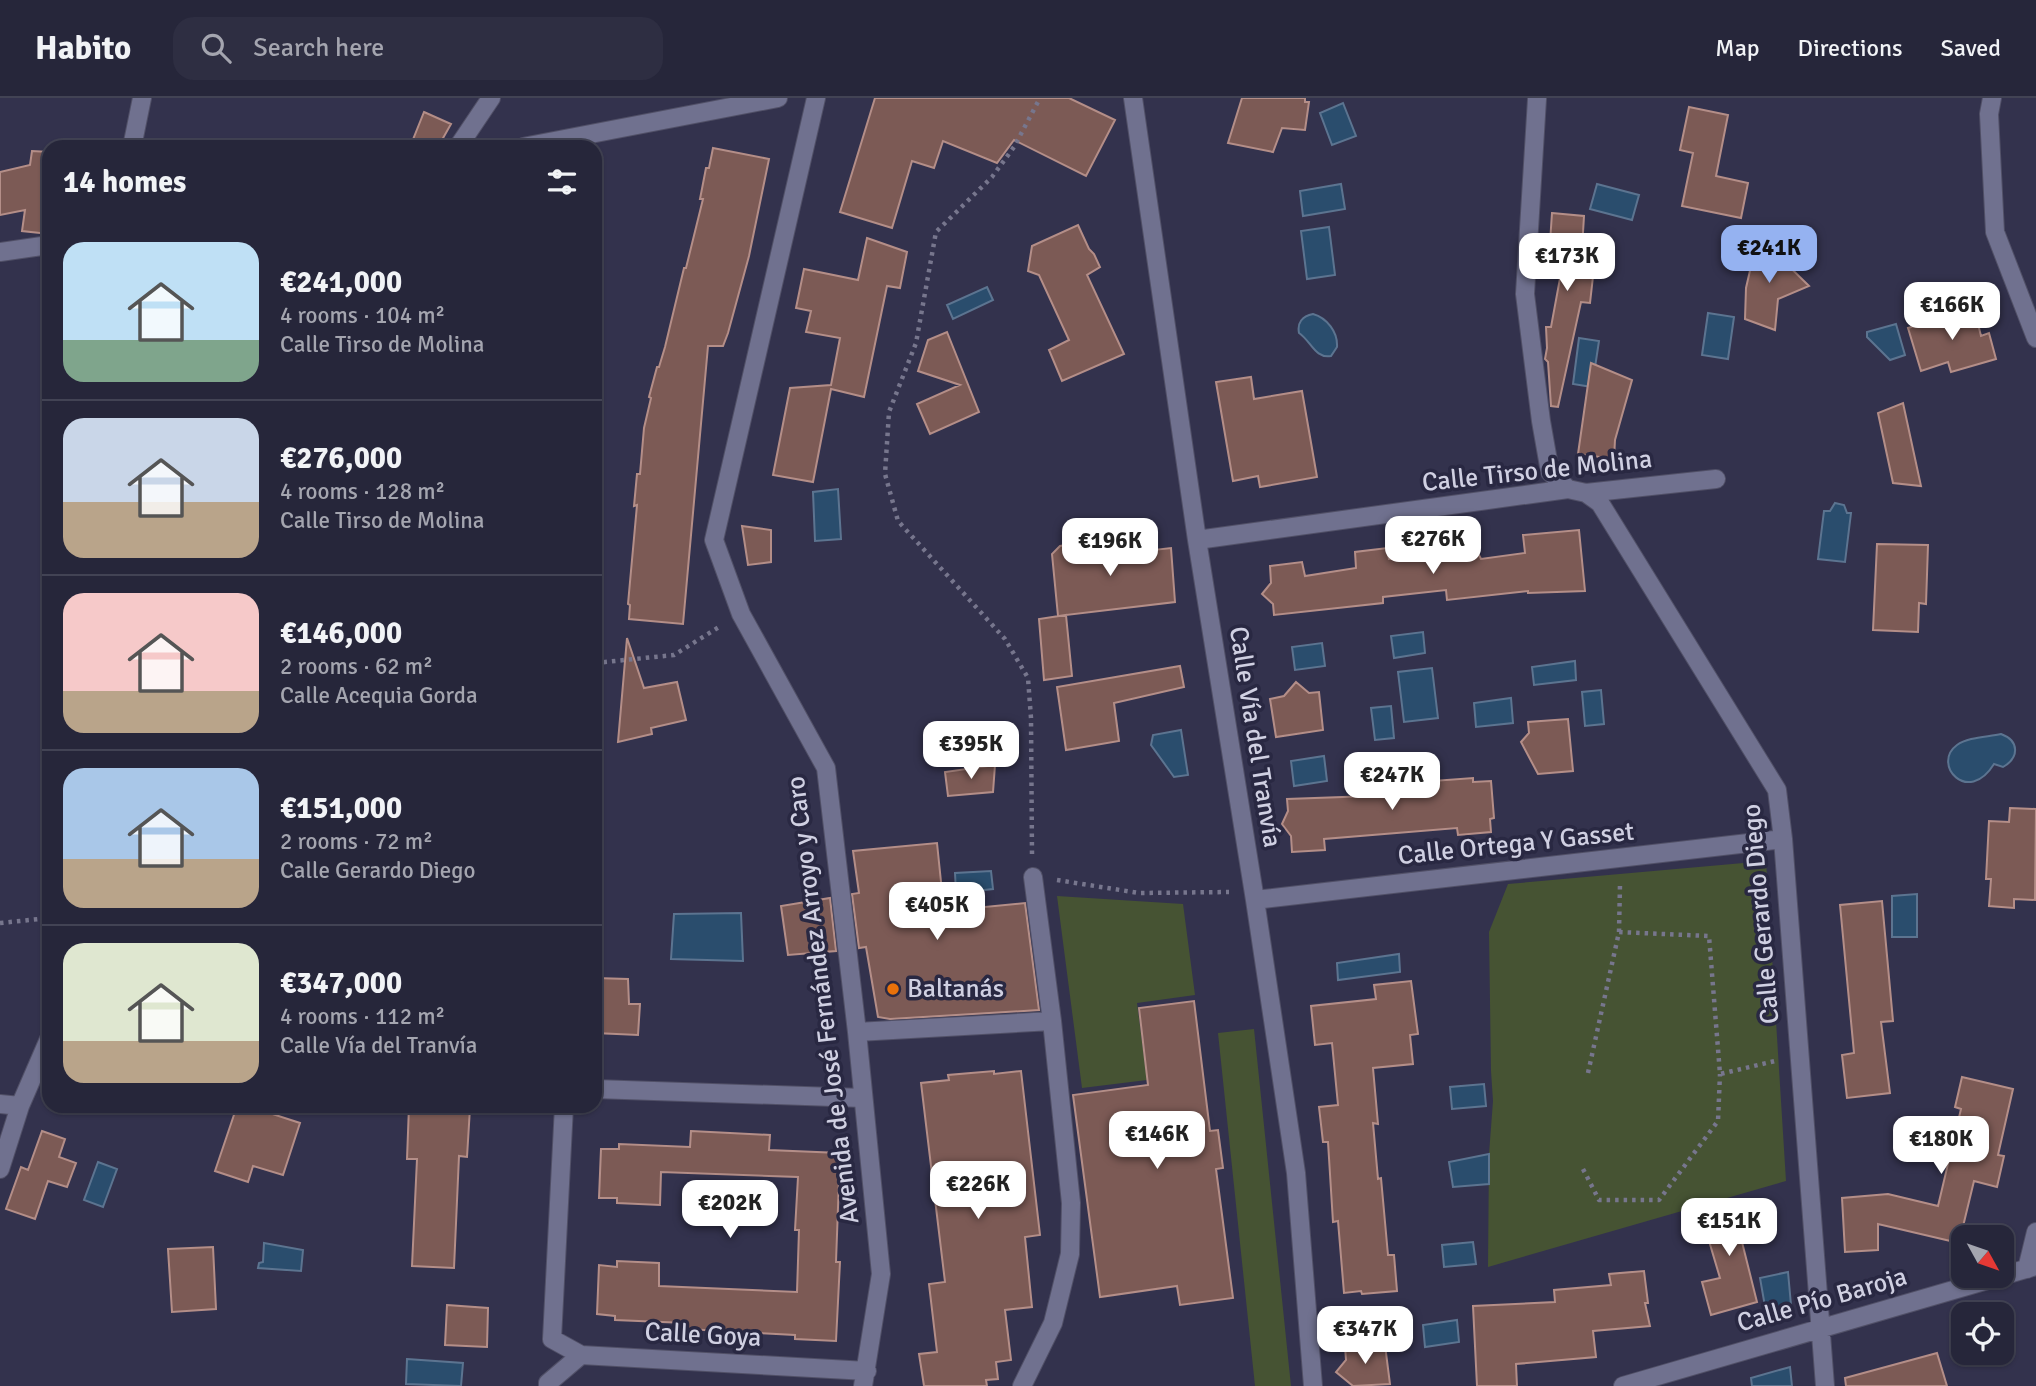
<!DOCTYPE html>
<meta charset="utf-8">
<style>
body{margin:0;font-family:Signika,sans-serif;background:#2e2e42;color:#f1f3f6;height:100vh;display:flex;flex-direction:column;font-size:26px;white-space:nowrap}
*{box-sizing:border-box;margin:0}
p{font-size:23px;color:#a4a5af}
.icon{flex:none;width:38px;height:38px;fill:none;stroke:currentColor;stroke-width:2;stroke-linecap:round;stroke-linejoin:round}
.map{position:relative;flex:1;overflow:hidden}
.panel{position:absolute;left:42px;top:42px;width:560px;height:973px;display:flex;flex-direction:column;background:#26263a;border-radius:21px;box-shadow:0 2px 5px #0004,0 0 0 2px #424354}
.panel>*{flex:none}
.needle{width:46px;rotate:130deg}
.controls{position:absolute;left:1951px;top:1127px;display:grid;gap:14px}
.controls a{display:grid;place-items:center;width:63px;height:63px;border-radius:14px;background:#26263a;box-shadow:0 2px 5px #0004,0 0 0 2px #424354;font-size:35px}
.price{position:absolute;translate:-50% -60px;padding:0 16px;border-radius:14px;background:#fff;color:#222;font-size:23px;line-height:46px;filter:drop-shadow(0 2px 4px #0008)}
.price::after{content:'';position:absolute;left:50%;top:42px;width:21px;height:16px;margin-left:-10px;background:inherit;clip-path:polygon(0 0,100% 0,50% 100%)}
.price.selected{background:#95b2f1;color:#111}
ul{padding:0;list-style:none}
li{display:flex;align-items:center;gap:21px;height:175px;padding:0 21px}
li+li{border-top:2px solid #424354}
li span{display:grid;place-items:center;flex:none;width:196px;height:140px;border-radius:21px;color:#555}
li>.icon{margin-inline-start:auto}
span .icon{width:84px;height:84px;fill:#fffc;stroke-width:1}
li b{font-size:30px}
h2{display:flex;justify-content:space-between;align-items:center;height:84px;padding:0 21px;font-size:30px}
header{display:flex;align-items:center;gap:42px;box-sizing:border-box;height:98px;padding:0 35px;background:#26263a;border-bottom:2px solid #424354}
header strong{font-size:33px}
nav{display:flex;gap:38px;margin-inline-start:auto;font-size:24px}
.search{width:490px;height:63px;background:#2e2e42;display:flex;align-items:center;gap:18px;box-sizing:border-box;padding:0 24px;border-radius:21px;color:#a4a5af;font-size:26px}
.map>svg:first-child{display:block}
.green{fill:#465333}
.water{fill:#2a4d6d;stroke:#5c7490;stroke-width:2}
.building{fill:#7c5a55;stroke:#b48e88;stroke-width:2}
.lines{fill:none;stroke-linecap:round;stroke-linejoin:round}
.minor-casing{stroke:#515067;stroke-width:20}
.path{stroke:#77768d;stroke-width:4.5;stroke-dasharray:3.5 5;stroke-linecap:butt}
.minor{stroke:#70718f;stroke-width:18}
.food-dot{fill:#e8710a;stroke:#292842;stroke-width:2.5}
.labels{text-anchor:middle;dominant-baseline:central;stroke-width:7;stroke-linejoin:round;paint-order:stroke}
.street-label{font-size:26px;fill:#d0d0e2;stroke:#292842}
.poi-label{font-size:26px;fill:#d0d0e2;stroke:#292842;text-anchor:start}
</style>
<header>
<strong>Habito</strong>
<div class="search"><svg class="icon" aria-label="search" viewBox="0 0 24 24"><circle cx="10" cy="10" r="6"/><path d="M15 15l6 6"/></svg>Search here</div>
<nav><a>Map</a><a>Directions</a><a>Saved</a></nav>
</header>
<div class="map">
<svg width="2036" height="1288" viewBox="0 0 2036 1288">
<rect width="100%" height="100%" fill="#33324d"/>
<path class="green" d="M1766 763 1786 1083 1488 1169 1489 1056 1493 1003 1491 973 1489 834 1508 786Z
M1057 798 1183 806 1195 897 1137 905 1147 982 1082 990Z
M1254 931 1291 1288H1255L1218 935Z"/>
<path class="water" d="M1343 5 1356 38 1332 47 1320 15Z
M1341 86 1345 111 1303 118 1300 93Z
M1597 86 1639 97 1632 122 1590 111Z
M1329 129 1335 177 1307 181 1301 133Z
M987 189 993 202 953 221 947 207Z
M1708 215 1734 219 1728 261 1702 257Z
M1313 216C1327 220 1338 234 1337 249L1331 258C1315 261 1311 243 1299 235 1297 225 1302 218 1313 216Z
M1896 226 1905 257 1890 262 1867 239V234Z
M1579 240 1599 243 1592 289 1573 286Z
M838 391 841 441 815 443 813 394Z
M1835 405 1844 407 1847 415H1851L1845 464 1818 461 1824 413H1830Z
M1423 534 1425 555 1394 560 1391 538Z
M1322 545 1325 568 1295 572 1292 549Z
M1575 563 1576 582 1534 587 1532 569Z
M1432 570 1438 620 1404 624 1398 574Z
M1601 592 1604 626 1585 628 1582 594Z
M1511 600 1513 625 1476 629 1474 605Z
M1391 608 1394 640 1375 642 1371 610Z
M1181 632 1188 677 1174 679 1151 647 1153 637Z
M2001 636C2020 643 2019 660 2003 669L1994 666C1968 708 1931 666 1957 647 1968 639 1988 639 2001 636Z
M1324 658 1327 683 1294 688 1291 663Z
M991 773 993 791 956 795 955 775Z
M1917 796V839H1892V798Z
M741 815 743 863 671 861 674 816Z
M1399 856 1400 874 1338 882 1337 865Z
M1484 986 1486 1008 1452 1011 1450 989Z
M1926 1025 1950 1031 1941 1064 1918 1058Z
M1489 1056V1086L1453 1089 1449 1064Z
M98 1064 117 1071 103 1109 84 1102Z
M1473 1144 1476 1166 1444 1169 1442 1147Z
M264 1145 303 1152 301 1173 258 1170 259 1165 263 1164Z
M1788 1174 1791 1207 1785 1214 1767 1220 1760 1180Z
M1457 1222 1459 1244 1425 1249 1423 1227Z
M407 1261 463 1265 461 1288 406 1286Z
M1790 1269 1792 1288H1752L1751 1280Z"/>
<path class="building" d="M875 0H1069L1115 22 1086 78 1014 42 997 65 943 43 934 70 912 63 892 130 840 114Z
M1242 0H1305V4H1309L1305 32 1282 30 1273 54 1228 45Z
M1689 9 1728 17 1716 78 1748 85 1741 120 1682 108 1693 55 1680 52Z
M424 14 451 26 438 49H410Z
M713 50 769 61 749 158 728 235 723 248H708L683 526 629 521 630 507 628 506 637 407 634 408 637 376H640L644 330 651 300 649 299 657 269H659L665 249 684 170H686L703 101H700L706 70H709Z
M32 53 49 54V136L22 133 25 112 0 117V74L30 67Z
M1552 115 1584 118 1582 151 1596 152 1590 205 1581 204 1558 309 1551 308 1548 264 1545 261 1547 250 1546 229H1551L1561 175 1548 174Z
M1078 127 1089 151 1094 156 1100 169 1087 177 1124 256 1062 283 1049 252 1069 242 1039 177 1028 173 1032 148Z
M1758 138 1809 188 1778 201 1775 232 1745 221 1746 190Z
M867 140 907 154 900 190 887 188 864 299 831 291 813 384 773 377 790 290 831 287 840 240 806 234 811 213 796 210 804 171 858 182Z
M1974 210 1981 238 1989 235 1996 261 1951 274 1948 264 1921 273 1908 230Z
M947 234 979 314 930 336 917 306 960 287 918 273 928 242Z
M1591 265 1632 282 1615 342 1614 361 1578 356Z
M1251 279 1254 301 1302 293 1317 379 1260 389 1258 378 1233 383 1216 284Z
M1903 305 1921 388 1893 385 1878 315Z
M742 428 771 432V464L748 467Z
M1579 432 1585 493 1528 495V493L1447 502 1446 492 1383 499V505L1274 517 1273 506 1262 496 1271 485 1270 468 1302 464 1305 478 1356 470 1355 454 1387 450 1389 461 1443 460 1442 454 1476 451 1481 461 1525 455 1523 437Z
M1107 440 1109 457 1171 450 1175 504 1058 518 1052 456 1060 448Z
M1877 446 1928 447 1926 506 1919 505 1918 534 1873 532Z
M1066 517 1072 578 1044 582 1039 521Z
M627 540 644 590 677 584 686 622 651 630 652 636 618 644Z
M1180 568 1184 589 1114 605 1119 643 1066 652 1057 589Z
M1296 584 1309 595 1319 594 1323 632 1276 639 1270 601 1284 598Z
M1568 621 1573 673 1538 676 1521 644 1529 635 1528 624Z
M995 667 993 694 948 698 945 674Z
M1405 680 1406 685 1473 680V684L1491 683 1494 720 1490 721 1491 734 1458 737 1457 730 1324 741 1325 752 1292 754 1291 738 1282 726 1288 713 1287 701 1371 698 1370 682Z
M2010 710 2036 711 2035 802 2014 801V810L1989 808 1991 781H1986L1989 723 2009 724Z
M937 745 944 813 1025 805 1039 912 890 921 878 919 866 849 859 850 852 796 859 795 853 753Z
M830 800 836 853 788 857 781 808Z
M1882 803 1893 923 1881 924 1890 995 1847 1000 1842 957 1854 955 1840 807Z
M595 880 628 881 629 906H640L638 937 595 935Z
M1411 883 1418 936 1410 937 1413 966 1373 970 1378 1026 1373 1025 1378 1081 1381 1080 1388 1157H1394L1397 1193 1362 1196 1361 1193 1344 1195 1338 1123 1333 1124 1328 1044H1323L1319 1009 1338 1007 1332 945 1315 947 1311 908 1376 901 1374 887Z
M1194 903 1210 1033 1218 1032 1223 1070 1216 1071 1233 1200 1180 1207 1177 1188 1100 1199 1073 997 1148 987 1139 910Z
M994 973V976L1021 973 1040 1137 1025 1139 1032 1209 1005 1212 1011 1262 996 1264 998 1281 986 1282 987 1288H924L919 1256 937 1254 929 1186 945 1184 921 985 949 982 948 977Z
M1962 979 2013 991 1998 1057 2004 1058 1997 1089 1974 1083 1959 1145 1878 1126V1152L1845 1154 1842 1100 1888 1096 1938 1108 1961 1011 1955 1009Z
M237 1008H248L300 1025 283 1077 253 1068 248 1084 215 1073Z
M409 1008 470 1010 467 1059 459 1058 454 1170 412 1168 417 1061H407Z
M42 1033 65 1041 59 1059 76 1065 67 1089 48 1083 35 1121 6 1111 21 1069 28 1072Z
M691 1033 770 1037 769 1052 840 1055 836 1164H840L836 1243 795 1241V1237L686 1231V1225L615 1222V1218L597 1216 599 1167 617 1169V1163L659 1165V1188L797 1194 799 1132H795L798 1079 661 1074 660 1107 617 1105V1100H599L601 1051H619V1046L690 1049Z
M1748 1103 1756 1136 1741 1140 1757 1204 1711 1217 1702 1184 1720 1180 1701 1116Z
M213 1149 216 1211 172 1214 168 1151Z
M1644 1173 1648 1205H1645L1650 1228 1593 1233 1596 1259 1516 1266 1517 1288H1477L1473 1208 1555 1204 1554 1192 1611 1187 1609 1176Z
M447 1207 488 1210 487 1249 445 1247Z
M1385 1247 1390 1286 1353 1288 1336 1274 1346 1262 1345 1249Z
M1937 1255 1947 1288H1846L1845 1280Z"/>
<g class="lines">
<g class="minor-casing">
<path id="minor" d="M816 0 714 442 741 516 826 670 857 934 881 1176 863 1288
M1133 0 1197 442 1255 802 1296 1075 1313 1288
M1992 0 1989 16 1995 134 2036 240
M1537 1 1525 196 1541 323 1550 374 1568 391
M132 49 142 0
M458 49 491 0
M523 49 778 0
M0 154 49 147
M1586 395 1600 405 1777 692 1783 741 1825 1288
M1197 442 1568 391 1586 395 1716 381
M1255 802 1783 741
M857 934 1052 923
M595 991 863 1000
M0 1006 20 1008
M564 1008 552 1241 581 1257
M0 1071 20 1008 49 941
M2027 1171 2036 1134
M548 1288V1285L581 1257 867 1273
M1022 1288 1053 1225 1070 1156 1071 1105 1052 923 1033 779
M1623 1288 2036 1168"/>
</g>
<path class="path" d="M595 565 674 557 719 529
M1032 756 1031 620 1028 580 1005 541 898 423 885 376 889 314 916 245 936 134 992 79 1014 49 1040 0
M1057 782 1139 795 1229 794
M0 825 49 820
M1619 834 1620 786
M1588 975 1619 834 1709 838 1720 976 1775 963
M1583 1071 1599 1102H1659L1718 1023 1720 976"/>
<use href="#minor" class="minor"/>
</g>
<circle class="food-dot" cx="893" cy="891" r="7"/>
<g class="labels">
<g class="street-label">
<text transform="translate(1537 373) rotate(-6)">Calle Tirso de Molina</text>
<text transform="translate(1255 639) rotate(81)">Calle Vía del Tranvía</text>
<text transform="translate(1516 746) rotate(-6)">Calle Ortega Y Gasset</text>
<text transform="translate(1761 816) rotate(-95)">Calle Gerardo Diego</text>
<text transform="translate(823 902) rotate(-97)">Avenida de José Fernández Arroyo y Caro</text>
<text transform="translate(1822 1202) rotate(-16)">Calle Pío Baroja</text>
<text transform="translate(703 1237) rotate(3)">Calle Goya</text>
</g>
<g class="poi-label">
<text x="907" y="891">Baltanás</text>
</g>
</g>
</svg>
<div class="controls">
<a><svg class="needle" viewBox="-14 -14 28 28"><path d="M0-13l5 13h-10z" fill="#e53935"/><path d="M0 13l5-13h-10z" fill="#a4a5af"/></svg></a>
<a><svg class="icon" aria-label="locate" viewBox="0 0 24 24"><circle cx="12" cy="12" r="6"/><path d="M12 2v4M12 18v4M2 12h4M18 12h4"/></svg></a>
</div>
<b class="price selected" style="left:1769px;top:187px">€241K</b>
<b class="price" style="left:1567px;top:195px">€173K</b>
<b class="price" style="left:1952px;top:244px">€166K</b>
<b class="price" style="left:1433px;top:478px">€276K</b>
<b class="price" style="left:1110px;top:480px">€196K</b>
<b class="price" style="left:971px;top:683px">€395K</b>
<b class="price" style="left:1392px;top:714px">€247K</b>
<b class="price" style="left:937px;top:844px">€405K</b>
<b class="price" style="left:1157px;top:1073px">€146K</b>
<b class="price" style="left:1941px;top:1078px">€180K</b>
<b class="price" style="left:978px;top:1123px">€226K</b>
<b class="price" style="left:730px;top:1142px">€202K</b>
<b class="price" style="left:1729px;top:1160px">€151K</b>
<b class="price" style="left:1365px;top:1268px">€347K</b>
<section class="panel">
<h2>14 homes<svg class="icon" aria-label="filters" viewBox="0 0 24 24"><path d="M4 7h16M4 17h16"/><circle cx="9" cy="7" r="2"/><circle cx="15" cy="17" r="2"/></svg></h2>
<ul>
<li><span style="background:linear-gradient(#bfe0f5 70%,#7fa58c 0)"><svg class="icon" aria-label="home" viewBox="0 0 24 24"><path d="M3 11l9-7 9 7M6 9v11h12V9"/></svg></span><div><b>€241,000</b><p>4 rooms · 104 m²</p><p>Calle Tirso de Molina</p></div></li>
<li><span style="background:linear-gradient(#c9d6e8 60%,#b9a48a 0)"><svg class="icon" aria-label="home" viewBox="0 0 24 24"><path d="M3 11l9-7 9 7M6 9v11h12V9"/></svg></span><div><b>€276,000</b><p>4 rooms · 128 m²</p><p>Calle Tirso de Molina</p></div></li>
<li><span style="background:linear-gradient(#f6c9c9 70%,#b9a48a 0)"><svg class="icon" aria-label="home" viewBox="0 0 24 24"><path d="M3 11l9-7 9 7M6 9v11h12V9"/></svg></span><div><b>€146,000</b><p>2 rooms · 62 m²</p><p>Calle Acequia Gorda</p></div></li>
<li><span style="background:linear-gradient(#a9c7e8 65%,#b9a48a 0)"><svg class="icon" aria-label="home" viewBox="0 0 24 24"><path d="M3 11l9-7 9 7M6 9v11h12V9"/></svg></span><div><b>€151,000</b><p>2 rooms · 72 m²</p><p>Calle Gerardo Diego</p></div></li>
<li><span style="background:linear-gradient(#dfe7d0 70%,#b9a48a 0)"><svg class="icon" aria-label="home" viewBox="0 0 24 24"><path d="M3 11l9-7 9 7M6 9v11h12V9"/></svg></span><div><b>€347,000</b><p>4 rooms · 112 m²</p><p>Calle Vía del Tranvía</p></div></li>
</ul>
</section>
</div>
